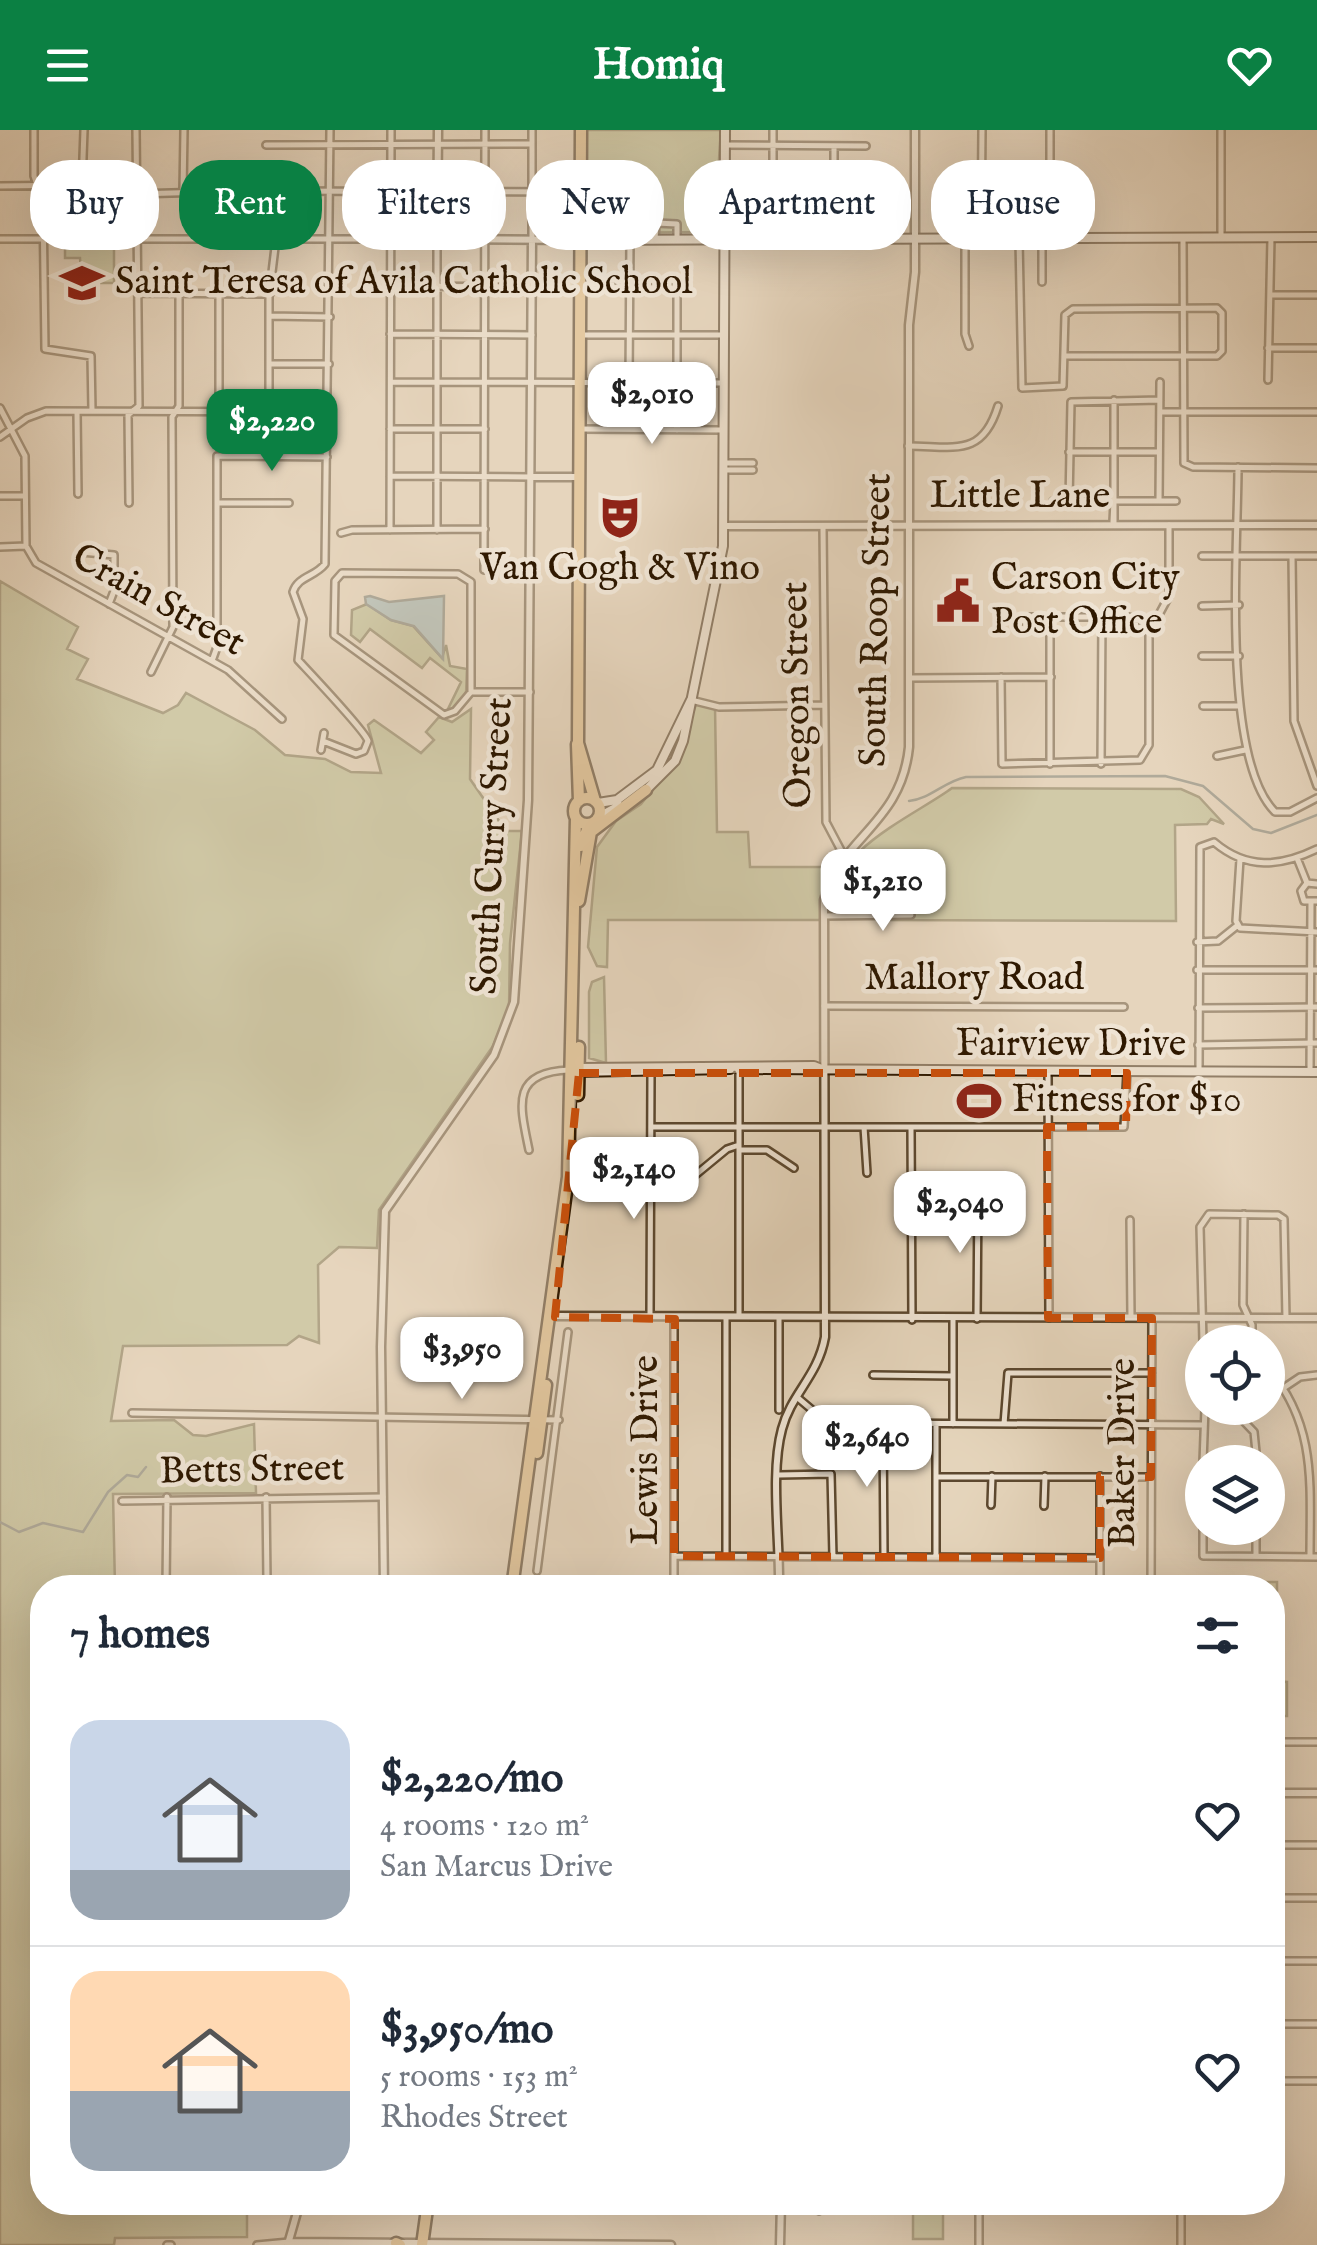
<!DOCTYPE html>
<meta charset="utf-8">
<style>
body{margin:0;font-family:"IM FELL English",serif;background:#f2f2f3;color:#1f2937;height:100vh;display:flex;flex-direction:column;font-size:38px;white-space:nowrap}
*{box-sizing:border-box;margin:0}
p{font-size:32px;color:#747a83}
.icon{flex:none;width:55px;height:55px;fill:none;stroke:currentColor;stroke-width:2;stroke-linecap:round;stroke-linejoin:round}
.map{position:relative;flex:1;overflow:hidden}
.side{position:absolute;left:30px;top:1445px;width:1255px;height:640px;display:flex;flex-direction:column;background:#fff;border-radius:40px;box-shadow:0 10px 40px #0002}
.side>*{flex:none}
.hud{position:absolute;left:30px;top:30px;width:1258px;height:90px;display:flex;gap:20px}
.controls{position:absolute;left:1185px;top:1195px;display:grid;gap:20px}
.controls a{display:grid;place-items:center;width:100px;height:100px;border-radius:50%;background:#fff;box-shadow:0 10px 40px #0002;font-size:50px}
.price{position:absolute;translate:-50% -85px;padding:0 22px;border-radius:20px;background:#fff;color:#222;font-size:32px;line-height:65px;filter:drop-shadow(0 2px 5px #0008)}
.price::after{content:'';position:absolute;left:50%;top:60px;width:30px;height:22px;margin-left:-15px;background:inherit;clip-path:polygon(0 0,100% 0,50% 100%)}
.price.on{background:#0b8043;color:#fff}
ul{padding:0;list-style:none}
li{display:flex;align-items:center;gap:30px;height:250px;padding:0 40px}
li+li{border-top:2px solid #e0e1e3}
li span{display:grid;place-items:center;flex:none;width:280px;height:200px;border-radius:30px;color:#555}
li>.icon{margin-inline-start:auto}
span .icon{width:120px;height:120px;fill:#fffc;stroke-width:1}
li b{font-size:42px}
h2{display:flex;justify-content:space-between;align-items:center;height:120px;padding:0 40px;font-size:42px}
.tag{padding:0 35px;border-radius:40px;background:#fff;box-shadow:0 10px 40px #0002;font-size:35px;line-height:90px}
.tag.on{background:#0b8043;color:#fff}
header{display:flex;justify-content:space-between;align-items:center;height:130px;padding:0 40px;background:#0b8043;color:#fff;font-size:45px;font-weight:700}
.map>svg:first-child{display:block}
.green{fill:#b8bd8e;stroke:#736a47;stroke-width:2.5}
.water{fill:#9ab7bb;stroke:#6f7770;stroke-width:2.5}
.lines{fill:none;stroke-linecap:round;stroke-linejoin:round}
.stream{stroke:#6f7770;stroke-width:2.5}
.minor-casing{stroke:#5c482f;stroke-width:10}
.tertiary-casing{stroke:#5c482f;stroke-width:11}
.secondary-casing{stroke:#2e1800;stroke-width:12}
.primary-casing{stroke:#2e1800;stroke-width:15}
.minor{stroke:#efe4d4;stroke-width:5}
.tertiary{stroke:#efe4d4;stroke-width:6}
.secondary{stroke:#efe4d4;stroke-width:8}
.primary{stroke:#e3bb7e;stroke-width:10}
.marked{fill:none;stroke:#cc4f0a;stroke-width:8;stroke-dasharray:20 12;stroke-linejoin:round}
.labels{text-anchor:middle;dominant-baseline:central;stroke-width:9;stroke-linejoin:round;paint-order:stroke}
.poi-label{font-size:38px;fill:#2e1800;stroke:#efe4d4;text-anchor:start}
.street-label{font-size:38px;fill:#2e1800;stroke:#efe4d4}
</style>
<header><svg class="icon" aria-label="menu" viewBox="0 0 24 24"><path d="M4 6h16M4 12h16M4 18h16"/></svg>Homiq<svg class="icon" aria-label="heart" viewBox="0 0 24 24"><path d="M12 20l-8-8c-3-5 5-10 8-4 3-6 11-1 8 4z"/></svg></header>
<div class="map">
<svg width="1317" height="2115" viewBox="0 0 1317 2115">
<rect width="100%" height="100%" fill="#e6d6bd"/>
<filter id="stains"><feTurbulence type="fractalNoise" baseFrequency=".002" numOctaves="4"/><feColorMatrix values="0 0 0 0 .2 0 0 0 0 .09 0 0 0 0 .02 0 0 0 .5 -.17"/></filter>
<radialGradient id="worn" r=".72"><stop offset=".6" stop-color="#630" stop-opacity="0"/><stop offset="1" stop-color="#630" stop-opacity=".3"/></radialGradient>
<path class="green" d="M586 0H721L714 102 587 103Z
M114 113V153H96L81 142 80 128H65V114Z
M0 451 78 497 67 519 88 529 77 549 163 583 178 575 186 563 255 600 285 625 325 629 351 642 381 643 368 595 374 590 421 623 434 610 426 602 439 587 452 592 471 579 470 649 506 701H522L510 813 509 878 493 916 379 1080 377 1118 339 1117 318 1135 319 1213 299 1206 287 1215 123 1216 111 1291 174 1290 193 1305 206 1306 254 1294 256 1363 113 1364 115 1457 42 1458V2072L232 2073 247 2075V2107L115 2108 114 2115H0Z
M367 474 391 490 413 496 442 528 446 515 450 536 467 539 466 564 451 581H447L461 552 430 528 422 538 370 499 360 512 351 505 352 480Z
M697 572 715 576 717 702H748L750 737H838L830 751 823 790H608L607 837 597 836 588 817 597 717 616 691 641 674 675 631Z
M952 658 1181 659 1199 667 1224 694 1211 689 1207 694 1175 695 1176 791 884 790 883 782 832 780C826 722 916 685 952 658Z
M604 847 606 933 589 928V862L592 852Z
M1177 1452H1277V1551L1287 1552V1586H1273L1272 1458 1177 1457Z
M913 2073H943V2109H913Z"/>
<path class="water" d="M370 466 389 472 444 466 443 529 414 496 391 490 366 474 365 467Z"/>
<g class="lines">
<path class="stream" d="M909 671C930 669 945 651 966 647L1165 646 1203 656 1253 699 1271 703 1317 685
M0 1392 19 1402 43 1393 83 1402 108 1362 127 1345 138 1347 146 1337"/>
<g class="minor-casing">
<path id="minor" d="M34 0V46L43 73 45 219 91 226 92 281
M773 0V63H834V16
M266 15 532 14
M725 15 866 16
M0 56 82 55 84 0
M266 61 578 62
M183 62 184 0
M136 64 207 62
M981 107 982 0
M1050 107V0
M1221 107V0
M1183 108 1184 333 1193 337 1317 338
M0 109H437V400
M965 109V204L969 216
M532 110V0
M655 110 656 93 677 94V109
M1019 110 1022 258 1063 256 1065 185 1073 179 1217 178 1222 183V221L1217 226H1065
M1042 152V109
M390 156 532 157
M581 157 677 158V300
M139 163 270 164
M1270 165H1317
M269 186 330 187
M390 204 532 205
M581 205H723
M1268 218H1317
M269 234H329
M1268 250 1271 108
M391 252 723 253
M629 252 630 110
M0 278 25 326 26 416 36 433 228 540 282 589
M77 282 78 364
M219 282V165
M269 282V167L276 109
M1160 282H1317
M390 299H485
M580 299 722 300
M0 307 27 288 46 281 330 282
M908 316C954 316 982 328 998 276
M1069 322H1159
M724 333H753
M1238 337C1238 417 1221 628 1275 682H1290L1317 668
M724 340H753
M390 346 531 347
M0 366H25
M1053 371H1176
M1069 371 1071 272 1160 270
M1159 371 1160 252
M129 373 128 285 139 276 136 0
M217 373H289
M1113 392 1114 371
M1114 395V270
M823 397 826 692 845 728
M390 400 391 0
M341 403 352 400 485 399
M0 417 26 416
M81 422 114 425V461L109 474
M1202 426H1317
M1292 426 1294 591 1317 656
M484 440 485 0
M342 443 458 444 471 452V562L455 581 444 585 334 505 335 451Z
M1202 476 1239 475
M1018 493 1028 487H1129L1152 494
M1202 526H1239
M212 531 217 517V326L327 327
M151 542 173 497 172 287 179 276V164
M1001 547 1002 634 1140 630 1149 615V503L1169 466V395
M909 548 1051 547
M473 562H530
M691 570 719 577 824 575
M1203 576H1239
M323 611 356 624 364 621 368 611C366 602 310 543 298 530L303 489 293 462C298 446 315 447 325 434L330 0
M321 620 324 603
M1217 626 1245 620
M1050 634V488
M1101 634 1102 487
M1297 728 1307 753
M1240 729 1236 791 1240 798 1317 802
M1317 754 1307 753 1301 761 1304 771H1317
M824 786 911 785
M1197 812 1218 811 1238 795
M1197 840H1317
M824 876 1124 877
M1198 878 1317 877
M1198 915 1317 913
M1199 941 1200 717 1214 712C1247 740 1280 737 1317 719
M1310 942 1311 773
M1048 943 1049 1188
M651 997H1124L1127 943
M864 997 867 1043
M911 997 912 1190
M529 1020C520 976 510 942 569 940
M740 1020H767L794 1038
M693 1047 727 1019 739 1015
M1244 1084 1243 1175 1252 1195V1212
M1130 1090 1131 1187
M650 1185 651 942
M739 1186V939
M726 1189V1426
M977 1189 978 1062
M953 1190V1294
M1203 1212 1200 1097 1209 1084 1278 1085 1284 1089 1286 1188
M1268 1238C1317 1295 1310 1354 1310 1427
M873 1245 953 1246
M1285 1257 1300 1247 1317 1245
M798 1268 824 1290
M1231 1278 1254 1302 1257 1332
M779 1280V1189
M132 1283 559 1290
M872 1293 1203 1295
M883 1294 884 1426
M936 1294V1426
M1004 1294 1008 1243H1152
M1203 1332 1205 1278
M779 1345 831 1344 833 1427
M1100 1346V1458
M936 1347H1151
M266 1367 267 1451
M122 1371 383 1367
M991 1375 992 1346
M1044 1376 1045 1346
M1203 1398V1426L1317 1427
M1256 1398V1426
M674 1426 1100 1428
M537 1441 568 1202
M674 1451V1189
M519 1453 534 1458
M166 1458 167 1367
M1151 1458 1152 1188
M1272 1612H1317
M1272 1715H1317
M1272 1768H1317
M1272 1831H1317
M1272 1894H1317
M1272 1951H1317
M819 2072V2081
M979 2072V2115
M167 2115H171
M257 2115 289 2112
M1181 2115V2072"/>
</g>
<g class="tertiary-casing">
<path id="tertiary" d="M438 0 437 109 581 110
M532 347H579
M724 396 1317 395
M549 1186 1317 1188
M384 1458 381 1217 385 1081 494 925 514 872 528 670 532 110
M779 1458C780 1410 770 1343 782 1299 791 1264 818 1246 825 1207L824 770C840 707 901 695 909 617V195L915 142V0
M1272 1663H1317
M289 2112 671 2115
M288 2114 300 2072
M780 2115 781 2072"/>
</g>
<g class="secondary-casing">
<path id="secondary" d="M581 110 1317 107
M645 661 675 631 683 611 723 416 725 0
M598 673 617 670 657 640 691 570
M597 688 619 676
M577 938 814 936 824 940
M739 939 1317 942
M575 942 730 939"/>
</g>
<g class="primary-casing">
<path id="primary" d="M581 0 578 613 595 671
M577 614 579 671
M574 681a13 13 0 1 1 26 0a13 13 0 1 1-26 0Z
M581 716 589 694
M579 771 591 702 646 660
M578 965 579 917
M537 1323 546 1255
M512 1458 568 1047 576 688
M396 2113 400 2115
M422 2115 428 2072"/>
</g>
<use href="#minor" class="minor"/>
<use href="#tertiary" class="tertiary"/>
<use href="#secondary" class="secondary"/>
<use href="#primary" class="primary"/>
</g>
<path d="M0 0H1317V2115H0ZM579 943H1127L1126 996 1047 997 1048 1188H1152L1151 1347 1100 1346V1428L674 1426 675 1189 555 1187Z" fill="#e6d6bd" fill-opacity=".55" fill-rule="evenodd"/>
<path class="marked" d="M579 943H1127L1126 996 1047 997 1048 1188H1152L1151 1347 1100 1346V1428L674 1426 675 1189 555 1187Z"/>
<defs>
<g id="school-bare" transform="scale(3.45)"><path d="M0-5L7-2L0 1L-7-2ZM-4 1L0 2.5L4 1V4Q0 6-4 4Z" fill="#8f2418" stroke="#efe4d4" stroke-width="2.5" paint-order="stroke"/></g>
<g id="theatre-bare" transform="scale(3.45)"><path d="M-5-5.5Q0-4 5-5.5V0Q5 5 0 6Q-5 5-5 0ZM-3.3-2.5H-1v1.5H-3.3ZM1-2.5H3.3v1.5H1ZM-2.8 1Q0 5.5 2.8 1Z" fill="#8f2418" stroke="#efe4d4" stroke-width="2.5" paint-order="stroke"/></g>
<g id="civic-bare" transform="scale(3.45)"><path d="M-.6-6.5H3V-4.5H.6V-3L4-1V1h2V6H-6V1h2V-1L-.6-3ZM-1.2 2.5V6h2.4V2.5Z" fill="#8f2418" stroke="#efe4d4" stroke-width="2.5" paint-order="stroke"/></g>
<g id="stadium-bare" transform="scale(3.45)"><path d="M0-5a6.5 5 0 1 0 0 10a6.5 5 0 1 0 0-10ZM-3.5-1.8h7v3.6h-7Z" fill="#8f2418" stroke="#efe4d4" stroke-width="2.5" paint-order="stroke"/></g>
</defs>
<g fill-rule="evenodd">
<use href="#school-bare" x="82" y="153"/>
<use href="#theatre-bare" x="620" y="387"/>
<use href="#civic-bare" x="958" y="471"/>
<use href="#stadium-bare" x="979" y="971"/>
</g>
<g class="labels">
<g class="poi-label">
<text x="115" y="153">Saint Teresa of Avila Catholic School</text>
<text x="620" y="439" text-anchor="middle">Van Gogh &amp; Vino</text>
<text x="991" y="449">Carson City<tspan x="991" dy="44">Post Office</tspan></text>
<text x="1012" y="971">Fitness for $10</text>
</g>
<g class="street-label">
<text x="1020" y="367">Little Lane</text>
<text transform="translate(158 471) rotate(29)">Crain Street</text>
<text transform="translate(877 490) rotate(-89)">South Roop Street</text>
<text transform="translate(798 565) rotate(-91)">Oregon Street</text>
<text transform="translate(493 716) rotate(-87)">South Curry Street</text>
<text x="974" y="849">Mallory Road</text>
<text x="1071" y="915">Fairview Drive</text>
<text transform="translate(647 1320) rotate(-90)">Lewis Drive</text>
<text transform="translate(1124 1323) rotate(-90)">Baker Drive</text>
<text transform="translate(252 1341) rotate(-1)">Betts Street</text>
</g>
</g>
<rect width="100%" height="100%" filter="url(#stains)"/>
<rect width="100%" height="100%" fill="url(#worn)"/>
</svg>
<div class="controls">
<a><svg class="icon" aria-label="locate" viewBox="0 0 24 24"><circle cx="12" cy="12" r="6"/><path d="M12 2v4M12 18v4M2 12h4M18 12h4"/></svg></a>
<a><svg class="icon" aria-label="layers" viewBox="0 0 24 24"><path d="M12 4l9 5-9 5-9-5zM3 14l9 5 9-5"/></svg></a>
</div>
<b class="price" style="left:652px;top:317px">$2,010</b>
<b class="price on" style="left:272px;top:344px">$2,220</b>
<b class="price" style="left:883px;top:804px">$1,210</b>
<b class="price" style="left:634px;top:1092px">$2,140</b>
<b class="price" style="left:960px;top:1126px">$2,040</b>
<b class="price" style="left:462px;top:1272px">$3,950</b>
<b class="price" style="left:867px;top:1360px">$2,640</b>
<div class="hud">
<a class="tag">Buy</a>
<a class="tag on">Rent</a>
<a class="tag">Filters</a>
<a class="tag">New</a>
<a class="tag">Apartment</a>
<a class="tag">House</a>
</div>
<section class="side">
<h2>7 homes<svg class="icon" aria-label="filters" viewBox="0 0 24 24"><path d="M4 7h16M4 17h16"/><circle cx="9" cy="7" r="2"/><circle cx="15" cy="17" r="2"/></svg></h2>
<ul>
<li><span style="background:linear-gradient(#c9d6e8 75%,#9aa5b1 0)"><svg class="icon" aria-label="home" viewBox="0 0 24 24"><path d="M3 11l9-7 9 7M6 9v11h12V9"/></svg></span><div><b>$2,220/mo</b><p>4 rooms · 120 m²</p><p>San Marcus Drive</p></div><svg class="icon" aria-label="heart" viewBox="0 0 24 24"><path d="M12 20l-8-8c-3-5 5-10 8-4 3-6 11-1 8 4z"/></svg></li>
<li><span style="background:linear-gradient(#ffd9b3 60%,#9aa5b1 0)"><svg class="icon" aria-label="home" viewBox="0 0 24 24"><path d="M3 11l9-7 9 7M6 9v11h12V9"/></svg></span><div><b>$3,950/mo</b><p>5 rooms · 153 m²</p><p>Rhodes Street</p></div><svg class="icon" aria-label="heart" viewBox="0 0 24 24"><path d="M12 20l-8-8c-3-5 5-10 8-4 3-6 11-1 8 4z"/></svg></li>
</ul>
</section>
</div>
